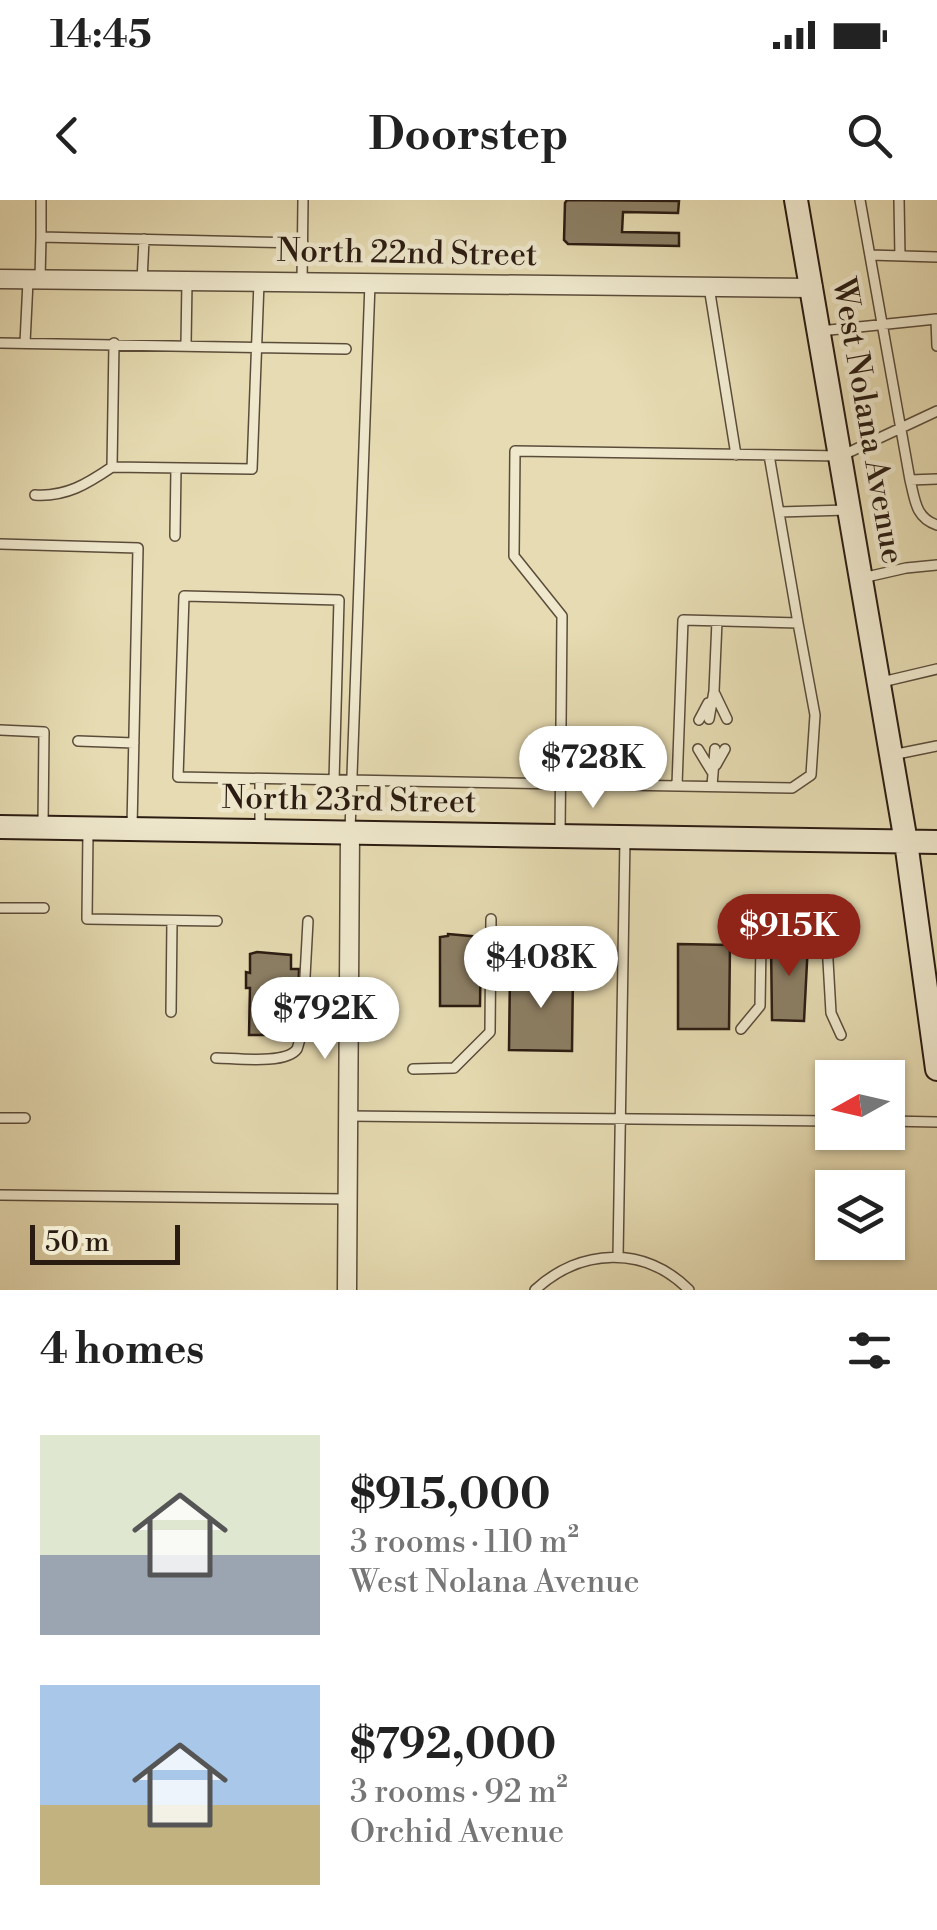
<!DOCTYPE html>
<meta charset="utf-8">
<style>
body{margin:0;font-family:"Libre Bodoni",serif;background:#f6f6f6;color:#222;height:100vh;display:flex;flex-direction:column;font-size:38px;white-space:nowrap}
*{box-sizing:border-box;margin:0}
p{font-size:32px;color:#767676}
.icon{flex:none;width:55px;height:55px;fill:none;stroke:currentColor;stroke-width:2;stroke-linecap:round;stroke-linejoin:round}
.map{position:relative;height:1090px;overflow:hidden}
.side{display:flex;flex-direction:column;background:#fff;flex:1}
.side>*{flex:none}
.needle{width:65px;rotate:262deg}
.fabs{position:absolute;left:815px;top:860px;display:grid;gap:20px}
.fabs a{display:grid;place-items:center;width:90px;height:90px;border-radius:0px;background:#fff;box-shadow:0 2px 8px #0004;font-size:50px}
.scale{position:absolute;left:30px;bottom:25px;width:150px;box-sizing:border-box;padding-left:10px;border:5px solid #2b1c12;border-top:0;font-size:28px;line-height:35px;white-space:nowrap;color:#2b1c12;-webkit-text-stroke:8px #efe8cd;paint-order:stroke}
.price{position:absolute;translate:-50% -85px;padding:0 22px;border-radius:35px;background:#fff;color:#222;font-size:32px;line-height:65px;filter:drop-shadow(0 2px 5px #0008)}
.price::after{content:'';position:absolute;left:50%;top:60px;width:30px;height:22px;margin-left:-15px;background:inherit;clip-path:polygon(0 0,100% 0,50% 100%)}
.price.current{background:#8f2418;color:#fff}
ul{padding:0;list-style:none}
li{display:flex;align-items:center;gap:30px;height:250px;padding:0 40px}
li span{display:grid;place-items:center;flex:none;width:280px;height:200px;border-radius:0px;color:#555}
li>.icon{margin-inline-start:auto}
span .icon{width:120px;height:120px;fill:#fffc;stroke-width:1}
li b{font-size:42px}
h2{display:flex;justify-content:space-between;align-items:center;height:120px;padding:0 40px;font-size:42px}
.status{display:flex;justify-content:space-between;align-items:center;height:70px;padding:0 50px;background:#fff;direction:ltr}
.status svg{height:28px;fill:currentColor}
header{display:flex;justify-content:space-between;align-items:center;height:130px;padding:0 40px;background:#fff;font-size:45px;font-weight:700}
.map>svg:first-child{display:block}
.building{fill:#8c7f65;stroke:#2b1c12;stroke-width:2.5}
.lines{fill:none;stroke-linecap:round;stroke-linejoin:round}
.lane-casing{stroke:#5a4c3a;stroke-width:12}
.street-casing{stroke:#5a4c3a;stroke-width:21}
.secondary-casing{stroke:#2b1c12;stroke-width:26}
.lane{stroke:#efe8cd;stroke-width:9}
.street{stroke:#efe8cd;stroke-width:18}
.secondary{stroke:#efe8cd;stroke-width:22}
.labels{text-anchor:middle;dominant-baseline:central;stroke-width:9;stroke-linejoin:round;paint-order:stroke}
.street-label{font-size:32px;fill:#2b1c12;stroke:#efe8cd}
</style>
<div class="status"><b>14:45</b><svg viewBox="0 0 49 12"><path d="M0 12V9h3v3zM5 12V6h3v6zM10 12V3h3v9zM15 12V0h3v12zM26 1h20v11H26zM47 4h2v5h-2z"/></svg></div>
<header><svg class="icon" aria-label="back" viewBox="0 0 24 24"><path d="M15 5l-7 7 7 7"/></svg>Doorstep<svg class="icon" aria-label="search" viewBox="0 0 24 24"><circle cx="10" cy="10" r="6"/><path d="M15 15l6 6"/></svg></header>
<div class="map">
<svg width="937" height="1090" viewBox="0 0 937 1090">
<rect width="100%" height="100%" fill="#e6dbb2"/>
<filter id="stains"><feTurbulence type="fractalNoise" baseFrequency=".002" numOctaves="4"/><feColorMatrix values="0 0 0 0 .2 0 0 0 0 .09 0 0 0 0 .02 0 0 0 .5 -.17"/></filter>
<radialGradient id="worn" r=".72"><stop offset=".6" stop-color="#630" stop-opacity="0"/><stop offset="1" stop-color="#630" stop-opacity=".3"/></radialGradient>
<path class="building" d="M567 0 679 1 678 13 623 12 622 32 679 33V46L568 44 564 40 565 3Z
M448 734 481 737 480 806H440V737L448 736Z
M775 738H803L808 743 804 821 772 820 771 743Z
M678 744 730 745 729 829H678Z
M257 752 291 755V769H299L298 804H290L289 835H249L250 788H246V772L250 773V754Z
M510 771 573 772 572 851 509 850Z"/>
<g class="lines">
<g class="lane-casing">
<path id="lane" d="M41 0V37
M860 0 910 280 937 279
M899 0 900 56
M870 55 937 57
M40 79 41 37 303 43
M142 81 144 39
M302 82 303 0
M709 87 736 255
M820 131 936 119 937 146
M0 143 346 149
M25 143 28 81
M114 143 112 267 252 269 259 82
M186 145 187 81
M910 280C915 299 915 318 937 325
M35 295C66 297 87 284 112 267
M779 312 847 310
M175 336 176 268
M0 344 138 348 132 627
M862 378 906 368 937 365
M882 482 937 469
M715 494 727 519
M709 519 714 491 717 421
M699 520 708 503
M0 530 44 532 43 625
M78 541 134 543
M698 549 712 572
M892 555 937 546
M716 565 725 549
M334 581 339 400 184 396 178 577 792 588 811 575 815 515 798 423
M677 585 683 420 798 423 769 255
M712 586 715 549
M260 629V579
M350 630 370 83
M88 632 87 719 217 721
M560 635 562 416 514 356 515 251 841 256 937 211
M0 708H44
M171 812 172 721
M741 829 760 806 761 743C778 728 811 726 827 743L831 813 841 835
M216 858C234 858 286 865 297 849 298 847 301 834 302 832L308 721
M413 869 454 868 490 832 491 719
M348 916 832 921
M0 918H25
M888 921 937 922
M0 995 347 999
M618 1057 625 639
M535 1090C580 1048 645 1045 689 1090"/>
</g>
<g class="street-casing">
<path id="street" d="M0 79 813 88
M347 1090 350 633"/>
</g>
<g class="secondary-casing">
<path id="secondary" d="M796 0 906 642 937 869
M0 627 937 642"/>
</g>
<use href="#lane" class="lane"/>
<use href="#street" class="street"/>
<use href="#secondary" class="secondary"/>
</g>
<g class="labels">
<g class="street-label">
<text transform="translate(407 53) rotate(1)">North 22nd Street</text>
<text transform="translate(868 221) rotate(80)">West Nolana Avenue</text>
<text transform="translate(349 600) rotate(1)">North 23rd Street</text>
</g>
</g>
<rect width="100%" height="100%" filter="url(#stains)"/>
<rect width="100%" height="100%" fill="url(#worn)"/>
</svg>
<div class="fabs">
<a><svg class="needle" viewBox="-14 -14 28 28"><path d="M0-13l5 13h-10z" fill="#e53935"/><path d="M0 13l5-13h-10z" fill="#767676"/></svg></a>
<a><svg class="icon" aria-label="layers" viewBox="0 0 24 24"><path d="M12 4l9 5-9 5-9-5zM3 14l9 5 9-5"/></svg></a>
</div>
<div class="scale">50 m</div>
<b class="price" style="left:593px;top:611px">$728K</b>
<b class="price current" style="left:789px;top:779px">$915K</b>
<b class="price" style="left:541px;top:811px">$408K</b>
<b class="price" style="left:325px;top:862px">$792K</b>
</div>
<section class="side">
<h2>4 homes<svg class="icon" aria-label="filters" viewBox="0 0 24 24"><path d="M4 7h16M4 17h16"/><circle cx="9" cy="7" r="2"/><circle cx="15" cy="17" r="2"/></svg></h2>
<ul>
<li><span style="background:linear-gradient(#dfe7d0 60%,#9aa5b1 0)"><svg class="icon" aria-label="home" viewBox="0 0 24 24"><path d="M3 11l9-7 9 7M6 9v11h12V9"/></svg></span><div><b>$915,000</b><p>3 rooms · 110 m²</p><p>West Nolana Avenue</p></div></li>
<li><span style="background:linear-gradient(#a9c7e8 60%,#c2b280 0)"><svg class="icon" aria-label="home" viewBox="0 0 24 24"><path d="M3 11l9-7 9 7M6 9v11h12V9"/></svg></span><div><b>$792,000</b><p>3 rooms · 92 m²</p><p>Orchid Avenue</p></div></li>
</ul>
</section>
